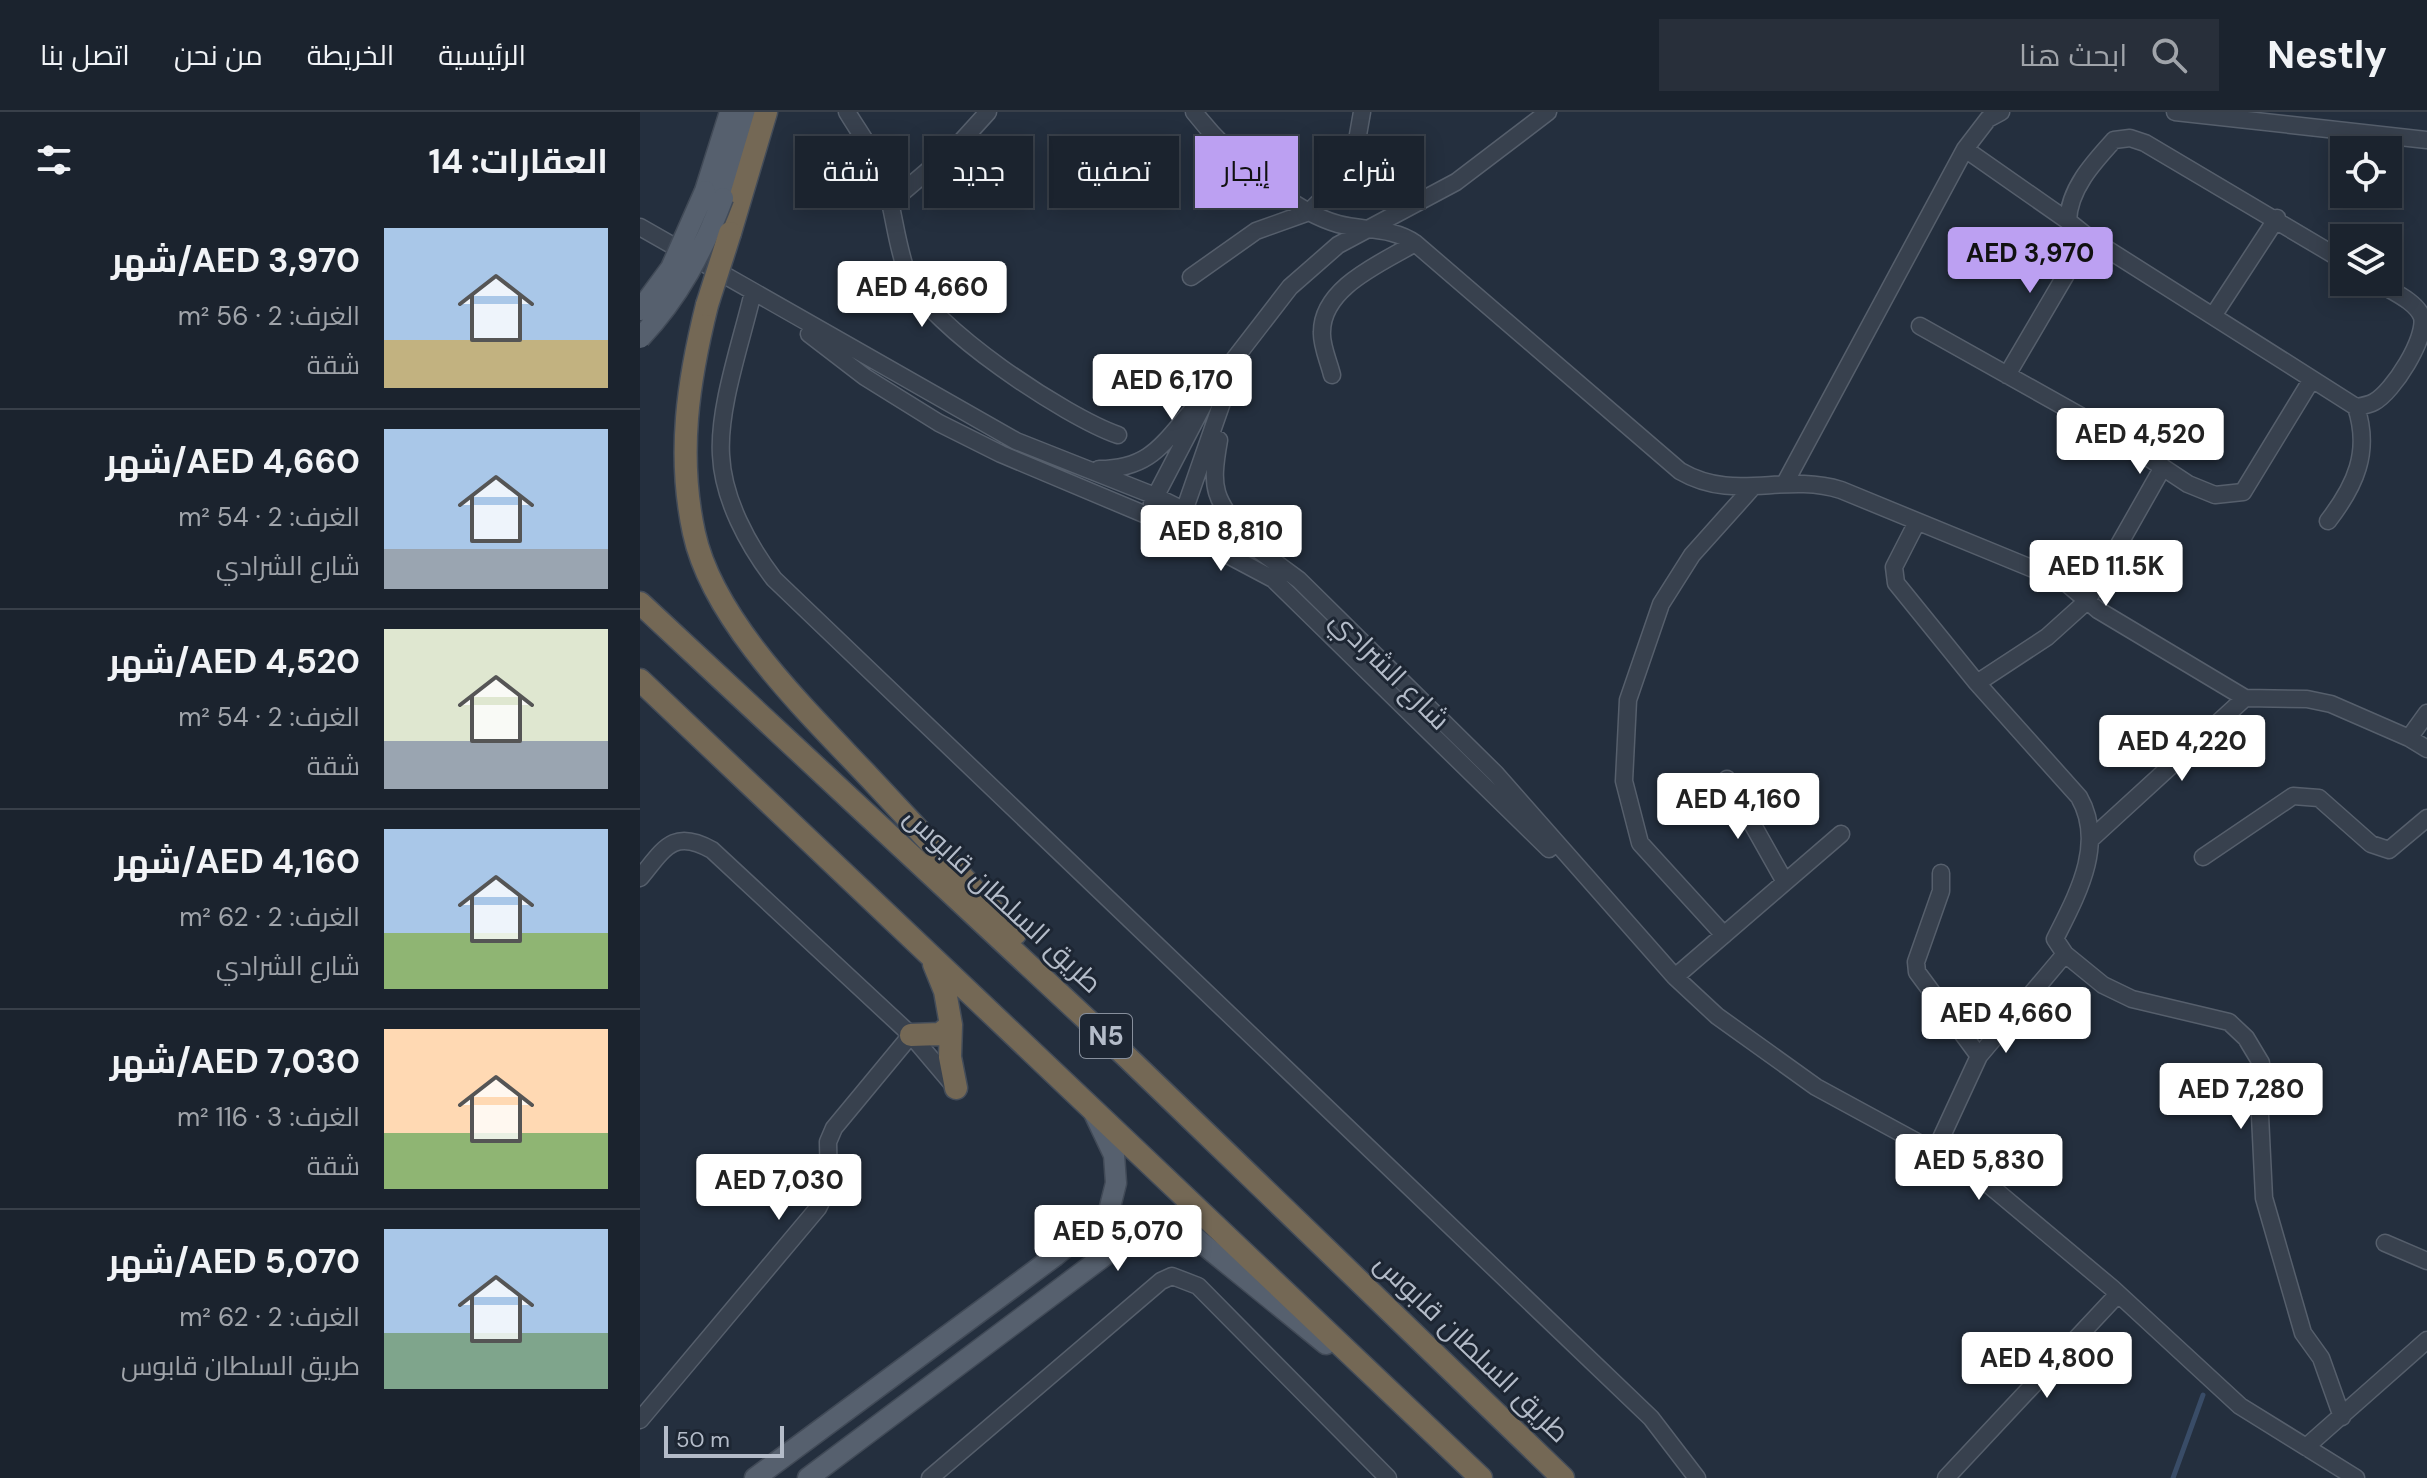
<!DOCTYPE html>
<html lang="ar">
<meta charset="utf-8">
<style>
body{margin:0;font-family:"DM Sans",Cairo,sans-serif;background:#282f3a;color:#f1f3f6;direction:rtl;height:100vh;display:flex;flex-direction:column;font-size:30px;white-space:nowrap}
*{box-sizing:border-box;margin:0}
p{font-size:26px;color:#a0a4aa}
.icon{flex:none;width:44px;height:44px;fill:none;stroke:currentColor;stroke-width:2;stroke-linecap:round;stroke-linejoin:round}
.map{position:relative;flex:1;overflow:hidden;direction:ltr}
.details{display:flex;flex-direction:column;background:#1b232e;width:640px}
.details>*{flex:none}
.hud{position:absolute;left:24px;top:24px;width:760px;height:72px;direction:rtl;display:flex;gap:16px}
.buttons{position:absolute;left:1690px;top:24px;display:grid;gap:16px}
.buttons a{display:grid;place-items:center;width:72px;height:72px;border-radius:0px;background:#1b232e;box-shadow:0 4px 20px #0003,0 0 0 2px #39404a;font-size:40px}
.scale{position:absolute;left:24px;bottom:20px;width:120px;box-sizing:border-box;padding-left:8px;border:4px solid #b4bcc9;border-top:0;font-size:22px;line-height:28px;white-space:nowrap;color:#b4bcc9;-webkit-text-stroke:6px #1d2633;paint-order:stroke}
.price{position:absolute;translate:-50% -68px;padding:0 18px;border-radius:8px;background:#fff;color:#222;font-size:26px;line-height:52px;filter:drop-shadow(0 2px 4px #0008)}
.price::after{content:'';position:absolute;left:50%;top:48px;width:24px;height:18px;margin-left:-12px;background:inherit;clip-path:polygon(0 0,100% 0,50% 100%)}
.price.on{background:#bca0f2;color:#111}
ul{padding:0;list-style:none}
li{display:flex;align-items:center;gap:24px;height:200px;padding:0 32px}
li+li{border-top:2px solid #39404a}
li span{display:grid;place-items:center;flex:none;width:224px;height:160px;border-radius:0px;color:#555}
li>.icon{margin-inline-start:auto}
span .icon{width:96px;height:96px;fill:#fffc;stroke-width:1}
li b{font-size:34px}
h2{display:flex;justify-content:space-between;align-items:center;height:96px;padding:0 32px;font-size:34px}
.pill{padding:0 28px;border-radius:0px;background:#1b232e;box-shadow:0 4px 20px #0003,0 0 0 2px #39404a;font-size:28px;line-height:72px}
.pill.on{background:#bca0f2;color:#111}
header{display:flex;align-items:center;gap:48px;box-sizing:border-box;height:112px;padding:0 40px;background:#1b232e;border-bottom:2px solid #39404a}
header strong{font-size:38px}
nav{display:flex;gap:44px;margin-inline-start:auto;font-size:28px}
.search{width:560px;height:72px;background:#282f3a;display:flex;align-items:center;gap:20px;box-sizing:border-box;padding:0 28px;border-radius:0px;color:#a0a4aa;font-size:30px}
main{display:flex;flex:1;min-height:0}
.map>svg:first-child{display:block}
.lines{fill:none;stroke-linecap:round;stroke-linejoin:round}
.stream{stroke:#394c67;stroke-width:5}
.minor-casing{stroke:#565f6c;stroke-width:19}
.major-casing{stroke:#414a57;stroke-width:23}
.highway-casing{stroke:#434c59;stroke-width:25}
.minor{stroke:#38414e;stroke-width:16}
.major{stroke:#56606e;stroke-width:20}
.highway{stroke:#746855;stroke-width:22}
.major-bridge-casing{stroke:#414a57;stroke-width:23;stroke-linecap:butt}
.highway-bridge-casing{stroke:#434c59;stroke-width:25;stroke-linecap:butt}
.major-bridge{stroke:#56606e;stroke-width:20}
.highway-bridge{stroke:#746855;stroke-width:22}
.labels{text-anchor:middle;dominant-baseline:central;stroke-width:6;stroke-linejoin:round;paint-order:stroke}
.shield{fill:#1d2633;stroke:#878f9c;stroke-width:2}
.shield-label{font-size:26px;font-weight:bold;fill:#b4bcc9}
.street-label{font-size:28px;fill:#b4bcc9;stroke:#1d2633}
</style>
<header>
<strong>Nestly</strong>
<div class="search"><svg class="icon" aria-label="search" viewBox="0 0 24 24"><circle cx="10" cy="10" r="6"/><path d="M15 15l6 6"/></svg>ابحث هنا</div>
<nav><a>الرئيسية</a><a>الخريطة</a><a>من نحن</a><a>اتصل بنا</a></nav>
</header>
<main>
<div class="map">
<svg width="1787" height="1366" viewBox="0 0 1787 1366">
<rect width="100%" height="100%" fill="#242f3e"/>
<g class="lines">
<path class="stream" d="M1533 1366 1563 1283"/>
<g class="minor-casing">
<path id="minor" d="M207 0C217 17 230 34 238 52 254 88 254 128 268 164 289 215 426 305 478 323
M554 0C585 40 649 98 698 112 724 119 752 115 775 131L1040 359C1095 391 1143 360 1201 378L1425 470 1458 498 1605 586 1667 587 1691 592 1769 626 1787 637
M1535 0 1787 28
M1325 37 1428 109
M250 91 319 32 348 0
M0 115 376 329 515 384 609 431 659 468 856 662 1035 865 1077 904 1176 975 1336 1062 1472 1176 1600 1294 1716 1366
M551 165 616 119 669 100 704 65 715 40 722 0
M113 180C102 228 78 295 81 343 83 387 108 433 134 467L1011 1306 1057 1366
M1573 204 1637 106
M1280 214 1471 321 1548 372 1575 383 1603 380 1672 267
M169 222 225 265 299 311 361 342 537 416 633 467 909 737
M692 263C689 250 681 233 682 220 682 175 742 151 775 131
M1367 263 1448 125
M1716 295C1722 294 1729 293 1734 290 1753 280 1787 226 1782 205 1776 189 1751 179 1737 170
M579 328C570 379 574 385 606 426
M459 357C511 357 523 331 555 295
M1145 371 1325 37 1348 7 1361 0
M512 391 572 276 650 175 698 133 816 70 908 0
M542 405 595 253
M1688 409C1715 374 1731 340 1716 295L1448 125 1428 109C1429 77 1453 51 1474 28L1490 26 1505 31 1704 149
M1276 412 1254 455 1256 471 1337 571 1439 685C1466 732 1437 783 1415 827L1425 842 1463 873 1492 887 1589 910 1606 926 1621 951 1619 983 1624 1086 1663 1221 1681 1246 1702 1305
M1337 571 1407 525 1447 489 1523 355
M1769 626 1787 601
M1087 667 1145 770
M1451 727 1605 586
M1563 745 1653 684 1679 686 1731 732 1749 738 1787 706
M1301 761V779L1276 850 1277 860 1339 944
M0 766C24 737 33 716 72 738L271 923 315 975
M1084 823 1000 731 984 669 988 588 1021 492 1052 443 1112 376
M1035 865 1201 722
M1296 1037 1339 944 1425 842
M1745 1131 1787 1149
M0 1308 178 1096 189 1074 188 1030 194 1016 271 923
M1666 1335 1787 1228
M290 1366 521 1169 532 1164 558 1174 748 1366
M1306 1366 1478 1182"/>
</g>
<g class="major-casing">
<path id="major" d="M65 79 90 0
M83 86 110 0
M115 1366 415 1144 469 1099 476 1071 474 1043 454 1001
M168 1366 472 1138C507 1121 519 1115 557 1127L686 1232"/>
</g>
<g class="highway-casing">
<path id="highway" d="M90 121 126 0
M67 193C48 269 37 343 54 421 73 510 169 601 230 666 278 717 327 770 375 822
M0 491 486 944 923 1366
M0 568 841 1366
M311 913 310 945 316 976
M271 923 300 922 311 913 305 879 294 852"/>
</g>
<use href="#minor" class="minor"/>
<use href="#major" class="major"/>
<use href="#highway" class="highway"/>
<g class="major-bridge-casing">
<path id="major-bridge" d="M0 198 31 156 65 79
M0 226C39 185 63 139 83 86"/>
</g>
<g class="highway-bridge-casing">
<path id="highway-bridge" d="M67 193 90 121"/>
</g>
<use href="#major-bridge" class="major-bridge"/>
<use href="#highway-bridge" class="highway-bridge"/>
</g>
<g class="labels">
<rect class="shield" x="440" y="902" width="52" height="44" rx="6"/>
<g class="shield-label">
<text x="466" y="924">N5</text>
</g>
<g class="street-label">
<text transform="translate(750 558) rotate(45)">شارع الشرادي</text>
<text transform="translate(363 788) rotate(43)">طريق السلطان قابوس</text>
<text transform="translate(832 1236) rotate(44)">طريق السلطان قابوس</text>
</g>
</g>
</svg>
<div class="buttons">
<a><svg class="icon" aria-label="locate" viewBox="0 0 24 24"><circle cx="12" cy="12" r="6"/><path d="M12 2v4M12 18v4M2 12h4M18 12h4"/></svg></a>
<a><svg class="icon" aria-label="layers" viewBox="0 0 24 24"><path d="M12 4l9 5-9 5-9-5zM3 14l9 5 9-5"/></svg></a>
</div>
<div class="scale">50 m</div>
<b class="price on" style="left:1390px;top:183px">AED 3,970</b>
<b class="price" style="left:282px;top:217px">AED 4,660</b>
<b class="price" style="left:532px;top:310px">AED 6,170</b>
<b class="price" style="left:1500px;top:364px">AED 4,520</b>
<b class="price" style="left:581px;top:461px">AED 8,810</b>
<b class="price" style="left:1466px;top:496px">AED 11.5K</b>
<b class="price" style="left:1542px;top:671px">AED 4,220</b>
<b class="price" style="left:1098px;top:729px">AED 4,160</b>
<b class="price" style="left:1366px;top:943px">AED 4,660</b>
<b class="price" style="left:1601px;top:1019px">AED 7,280</b>
<b class="price" style="left:1339px;top:1090px">AED 5,830</b>
<b class="price" style="left:139px;top:1110px">AED 7,030</b>
<b class="price" style="left:478px;top:1161px">AED 5,070</b>
<b class="price" style="left:1407px;top:1288px">AED 4,800</b>
<div class="hud">
<a class="pill">شراء</a>
<a class="pill on">إيجار</a>
<a class="pill">تصفية</a>
<a class="pill">جديد</a>
<a class="pill">شقة</a>
</div>
</div>
<section class="details">
<h2>العقارات: 14<svg class="icon" aria-label="filters" viewBox="0 0 24 24"><path d="M4 7h16M4 17h16"/><circle cx="9" cy="7" r="2"/><circle cx="15" cy="17" r="2"/></svg></h2>
<ul>
<li><span style="background:linear-gradient(#a9c7e8 70%,#c2b280 0)"><svg class="icon" aria-label="home" viewBox="0 0 24 24"><path d="M3 11l9-7 9 7M6 9v11h12V9"/></svg></span><div><b>AED 3,970/شهر</b><p>الغرف: 2 · 56 m²</p><p>شقة</p></div></li>
<li><span style="background:linear-gradient(#a9c7e8 75%,#9aa5b1 0)"><svg class="icon" aria-label="home" viewBox="0 0 24 24"><path d="M3 11l9-7 9 7M6 9v11h12V9"/></svg></span><div><b>AED 4,660/شهر</b><p>الغرف: 2 · 54 m²</p><p>شارع الشرادي</p></div></li>
<li><span style="background:linear-gradient(#dfe7d0 70%,#9aa5b1 0)"><svg class="icon" aria-label="home" viewBox="0 0 24 24"><path d="M3 11l9-7 9 7M6 9v11h12V9"/></svg></span><div><b>AED 4,520/شهر</b><p>الغرف: 2 · 54 m²</p><p>شقة</p></div></li>
<li><span style="background:linear-gradient(#a9c7e8 65%,#8fb573 0)"><svg class="icon" aria-label="home" viewBox="0 0 24 24"><path d="M3 11l9-7 9 7M6 9v11h12V9"/></svg></span><div><b>AED 4,160/شهر</b><p>الغرف: 2 · 62 m²</p><p>شارع الشرادي</p></div></li>
<li><span style="background:linear-gradient(#ffd9b3 65%,#8fb573 0)"><svg class="icon" aria-label="home" viewBox="0 0 24 24"><path d="M3 11l9-7 9 7M6 9v11h12V9"/></svg></span><div><b>AED 7,030/شهر</b><p>الغرف: 3 · 116 m²</p><p>شقة</p></div></li>
<li><span style="background:linear-gradient(#a9c7e8 65%,#7fa58c 0)"><svg class="icon" aria-label="home" viewBox="0 0 24 24"><path d="M3 11l9-7 9 7M6 9v11h12V9"/></svg></span><div><b>AED 5,070/شهر</b><p>الغرف: 2 · 62 m²</p><p>طريق السلطان قابوس</p></div></li>
</ul>
</section>
</main>
